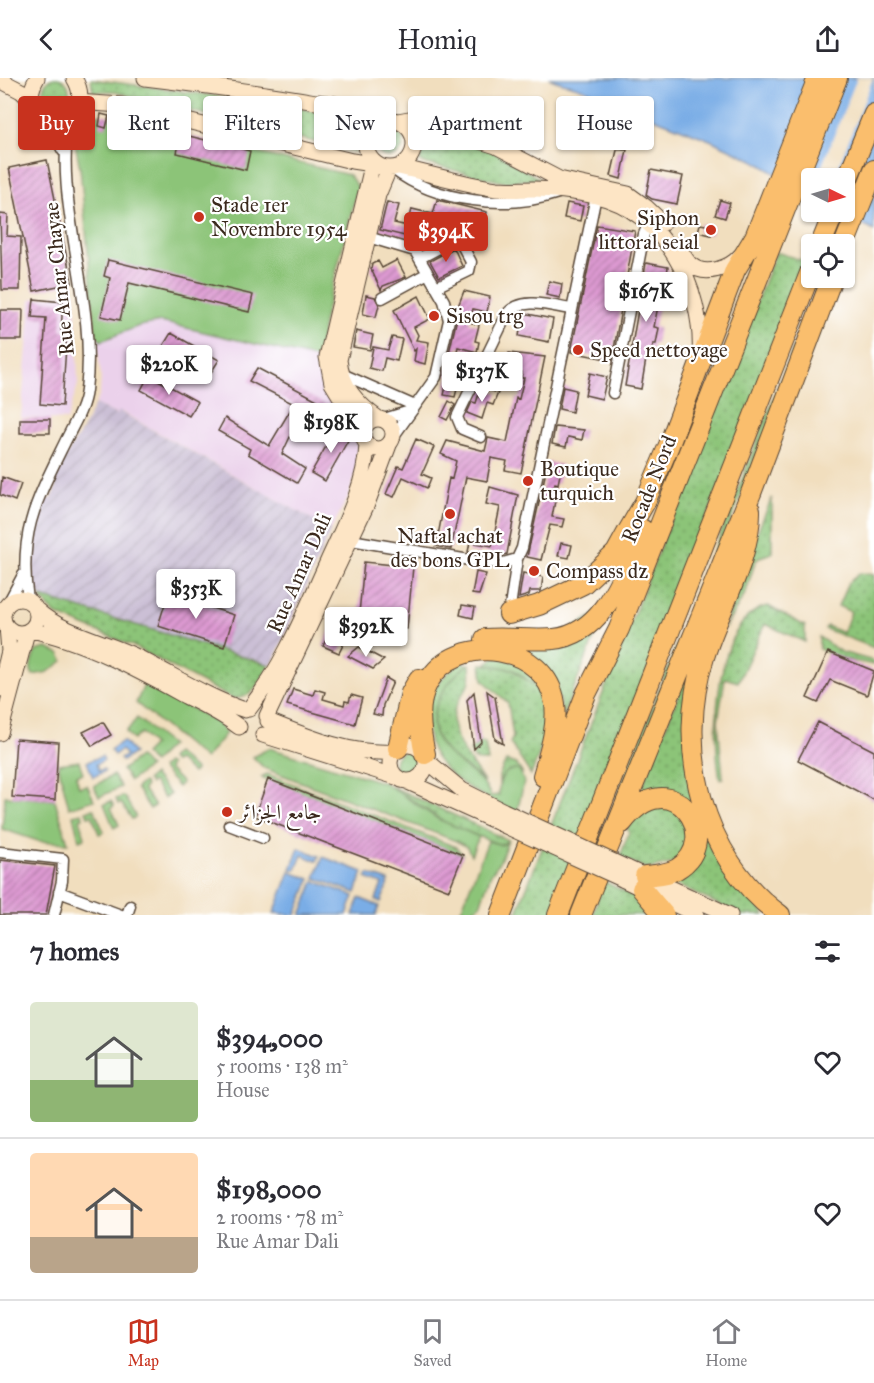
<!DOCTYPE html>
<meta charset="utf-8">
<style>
body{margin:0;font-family:"IM FELL Great Primer",Amiri,serif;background:#f2f2f3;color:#2b2b33;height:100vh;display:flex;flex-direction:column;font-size:22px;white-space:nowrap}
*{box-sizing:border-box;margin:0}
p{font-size:20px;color:#7c7c81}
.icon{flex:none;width:33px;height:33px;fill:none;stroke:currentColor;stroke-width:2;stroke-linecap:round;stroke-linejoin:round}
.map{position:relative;height:837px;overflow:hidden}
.details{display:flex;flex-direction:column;background:#fff;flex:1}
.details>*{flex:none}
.banner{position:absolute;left:18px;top:18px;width:838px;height:54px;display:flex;gap:12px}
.needle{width:39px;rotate:95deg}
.buttons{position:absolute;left:801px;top:90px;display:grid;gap:12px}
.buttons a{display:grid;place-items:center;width:54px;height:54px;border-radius:6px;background:#fff;box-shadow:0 2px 4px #0004;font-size:30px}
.price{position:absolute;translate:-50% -51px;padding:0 14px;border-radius:6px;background:#fff;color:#222;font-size:20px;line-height:39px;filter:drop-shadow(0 2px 3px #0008)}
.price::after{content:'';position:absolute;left:50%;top:36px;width:18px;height:14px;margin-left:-9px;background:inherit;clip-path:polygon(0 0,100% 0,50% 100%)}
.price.selected{background:#c8321e;color:#fff}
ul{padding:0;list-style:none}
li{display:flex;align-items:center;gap:18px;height:150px;padding:0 30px}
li+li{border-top:2px solid #e1e1e2}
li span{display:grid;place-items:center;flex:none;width:168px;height:120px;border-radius:6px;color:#555}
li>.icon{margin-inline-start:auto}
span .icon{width:72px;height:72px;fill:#fffc;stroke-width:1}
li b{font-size:26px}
h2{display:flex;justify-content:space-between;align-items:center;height:72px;padding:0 30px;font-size:26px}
.chip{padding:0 21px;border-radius:6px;background:#fff;box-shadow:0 2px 4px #0004;font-size:21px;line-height:54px}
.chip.selected{background:#c8321e;color:#fff}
header{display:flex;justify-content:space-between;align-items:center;height:78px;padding:0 30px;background:#fff;font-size:27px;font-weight:600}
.dock{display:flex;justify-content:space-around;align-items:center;height:84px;border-top:2px solid #e1e1e2;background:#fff;font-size:16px;color:#7c7c81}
.dock a{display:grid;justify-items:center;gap:3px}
.dock .selected{color:#c8321e}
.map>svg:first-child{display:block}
.built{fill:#ebd1eb}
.industrial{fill:url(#industrial-furrows)}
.grass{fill:url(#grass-dots);stroke:#64774b;stroke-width:1.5}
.green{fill:#8cc478;stroke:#64774b;stroke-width:1.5}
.water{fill:#7aade6;stroke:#5a6c82;stroke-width:1.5}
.pier{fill:#f1debe}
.building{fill:url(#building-hatch)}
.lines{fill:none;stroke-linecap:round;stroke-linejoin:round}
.street-casing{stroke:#564536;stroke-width:13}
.secondary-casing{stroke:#564536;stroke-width:17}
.highway-casing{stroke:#564536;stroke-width:22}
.street{stroke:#fff;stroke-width:10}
.secondary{stroke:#fde5c5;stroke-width:15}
.highway{stroke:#fabe6d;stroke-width:20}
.secondary-bridge-casing{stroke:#564536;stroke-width:17;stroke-linecap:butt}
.secondary-bridge{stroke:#fde5c5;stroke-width:15}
.poi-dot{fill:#c8321e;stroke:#fff;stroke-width:2}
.labels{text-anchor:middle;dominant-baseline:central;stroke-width:4.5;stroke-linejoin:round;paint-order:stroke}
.poi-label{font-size:21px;fill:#3b2a1e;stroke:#fff;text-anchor:start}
.street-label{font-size:21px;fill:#3b2a1e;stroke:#fff}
</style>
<header><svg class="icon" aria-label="back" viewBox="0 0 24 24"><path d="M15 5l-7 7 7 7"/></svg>Homiq<svg class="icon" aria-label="share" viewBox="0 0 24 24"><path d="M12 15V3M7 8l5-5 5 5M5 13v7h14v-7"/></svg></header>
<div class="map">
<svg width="874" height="837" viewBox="0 0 874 837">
<defs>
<pattern id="industrial-furrows" width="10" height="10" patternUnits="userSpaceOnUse" patternTransform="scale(1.5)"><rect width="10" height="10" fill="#cbbfd5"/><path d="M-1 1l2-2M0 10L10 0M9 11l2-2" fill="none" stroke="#afa4b6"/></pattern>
<pattern id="grass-dots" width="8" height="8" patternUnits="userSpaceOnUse" patternTransform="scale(1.5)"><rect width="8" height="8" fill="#8cc478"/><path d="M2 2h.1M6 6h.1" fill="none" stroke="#749f62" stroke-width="1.8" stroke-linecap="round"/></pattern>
<pattern id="building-hatch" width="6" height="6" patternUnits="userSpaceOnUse" patternTransform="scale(1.5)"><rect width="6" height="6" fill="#dd9ad2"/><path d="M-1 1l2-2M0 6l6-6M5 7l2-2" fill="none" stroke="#b47eaa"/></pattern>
</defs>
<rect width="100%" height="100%" fill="#fff"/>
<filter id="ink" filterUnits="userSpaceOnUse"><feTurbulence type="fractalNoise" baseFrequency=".0167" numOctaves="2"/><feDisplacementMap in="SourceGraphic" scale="12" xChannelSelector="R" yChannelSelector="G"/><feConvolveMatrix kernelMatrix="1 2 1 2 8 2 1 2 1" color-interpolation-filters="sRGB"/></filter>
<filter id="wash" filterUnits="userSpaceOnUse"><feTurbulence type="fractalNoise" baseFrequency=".008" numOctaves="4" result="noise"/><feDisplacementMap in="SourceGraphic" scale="24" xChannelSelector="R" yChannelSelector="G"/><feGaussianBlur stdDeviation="1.35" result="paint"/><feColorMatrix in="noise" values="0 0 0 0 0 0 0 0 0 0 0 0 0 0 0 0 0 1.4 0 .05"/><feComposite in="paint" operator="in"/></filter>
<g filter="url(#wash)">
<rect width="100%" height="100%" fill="#f1debe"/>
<path class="built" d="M75 214 78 306 67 342 21 340 31 221Z
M161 244 319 281 322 300 353 349 358 366 357 392 349 417 331 452 120 333 117 337 95 326 100 316 101 299 96 257 101 263 139 248Z"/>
<path class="industrial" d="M95 326 117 337 119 333 331 452 272 587 42 519 36 514 32 502 34 454 41 420 51 421 56 409 49 404 81 354Z"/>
<path class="grass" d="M43 13a13 13 0 1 1 26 0a13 13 0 1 1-26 0Z
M91 1 282 27 362 42 354 59 355 74 111 13 93 14Z
M375 65a14 14 0 1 1 28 0a14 14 0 1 1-28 0Z
M422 52 491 72 540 101 503 104 420 84 424 69Z
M776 174 807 184 552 837H516Z
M821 200H826L601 774 596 772Z
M772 420V475L760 479 755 484 746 514 725 550 749 473Z
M860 495 874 497V570L825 551 827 548 843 555 851 534 838 528 848 505Z
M41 520 42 519 270 587C260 603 253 623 231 620L133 568 55 536Z
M612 527 595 558 562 640 560 622 505 567 538 568Z
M768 528 805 548V564L765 546 738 604 725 600 718 643 723 700 720 701C712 660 713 539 768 528Z
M702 557 700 735 638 719Z
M819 559 841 574 874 583V587L844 581 819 571Z
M468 586H470C472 611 468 604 458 624 442 653 470 681 484 704 474 692 458 686 447 674 418 643 441 608 468 586Z
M481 586 510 590 537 610 541 607C554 637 543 668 531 697L510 665 513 659 508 625 483 602Z
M481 664 485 665 488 683H479L474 681 470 672Z
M506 683 516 686 523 696 520 693H509L500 702 499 708V698Z
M391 708 508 762 501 767 449 747Z
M672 728 692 754 681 783 648 791 620 779 629 754 627 750 646 730Z
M704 752 765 837H741L666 802Z
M603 803 648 825 658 837H593Z"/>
<path class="green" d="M91 35 349 97 358 109 323 245 319 281 161 244 139 248 101 263 96 257 80 90 74 60 78 44Z
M47 570 60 576 63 583 48 594 33 597C28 591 32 581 36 573Z
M496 578 517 585 541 607 538 610 514 592 486 586Z
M460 585 468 586C441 608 416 646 449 676 466 693 480 695 491 718L499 717C498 703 504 688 520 693L524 704 517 735C488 720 447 704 432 672 429 666 429 657 427 650 422 620 437 602 460 585Z
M145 605 217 644 226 655 205 681 136 625Z
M137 640 171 667 153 685 144 676 153 667 141 655 133 662 126 654Z
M269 670 385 705 438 741 479 759 471 777 467 769 456 763 264 690 253 679Z
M395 686a13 13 0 1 1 26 0a13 13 0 1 1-26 0Z
M176 675 196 692 192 695 178 682 174 684 170 681Z
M139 679 149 689 130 703 122 692Z
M79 683 83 695 76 698 79 709 87 707 94 722 69 730 58 686Z
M167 685 170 687 168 691 182 705 178 709 161 690Z
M267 696 456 769 463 777 261 699Z
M113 697 121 709 99 719 94 708Z
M153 697 170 716 164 720 153 704 150 706 147 702Z
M143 704 146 708 143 711 155 728 150 731 136 710Z
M5 718 55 722 68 765 38 763 2 751Z
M124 718 136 739 132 741 121 725 118 726 116 721Z
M111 723 114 728 111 730 119 747 114 750 104 726Z
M94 731 104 754 99 756 92 737 88 738 86 733Z
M82 735 83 740 80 741 85 760 79 762 73 737Z
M488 763 501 767 507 765 500 783 491 796 480 827 465 837H459Z"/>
<path class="water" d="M549 0H874V153L840 134H844V100H812L811 117 755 83 710 62 595 17C580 6 565 8 549 0Z
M123 663 134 675 122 683 120 681 126 677 121 672 114 677 110 672Z
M102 678 104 682 96 686 99 693 103 691 105 693 93 699 87 684Z
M299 770 319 778 317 783 302 777 296 792 291 791Z
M323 779 363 794 356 815 315 800Z
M290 794 310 801 296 837 274 835Z
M368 796 389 803 381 824 376 822 382 806 366 800Z
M314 803 354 818 347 837H301Z
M359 820 379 828 376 837H353Z"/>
<path class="pier" d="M857 0H873L834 100H817Z"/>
<g id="blocks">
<path class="building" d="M101 36 109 38 106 50 99 48Z
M181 56 250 73 246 92 177 75Z
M617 72H627L621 101 611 98Z
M47 82 72 205 34 213 9 90Z
M651 92 683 98 677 126 652 121 646 117Z
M437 122 487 134 482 153 435 141 429 167 425 169 412 164 413 160 380 152 387 124 399 127 394 145 408 148 412 131 433 136Z
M720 122 730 125 725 140 715 137Z
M567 125 583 128 580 143 564 140Z
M0 136 8 137 7 158 21 159 20 212H2Z
M700 146 712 148 711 157 698 154Z
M597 147 635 153 612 282 571 274Z
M454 170 462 188 439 199 430 183Z
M108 182 253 217 249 234 129 205 120 242 101 238 110 200 104 198Z
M397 182 406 199 383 208 381 212 371 191 372 186 378 183 382 190Z
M646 185 668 189 666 204 669 205 667 218 660 217 654 249 659 250 656 266H653L651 282 646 281 641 311 625 308Z
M549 203 562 206 560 220 546 217Z
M464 213 490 219 487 234 473 231 469 244 479 247 475 263 479 264 477 274 458 269 451 298 444 297 457 240 455 236Z
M366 217 375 219 379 227 376 239 363 236Z
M419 218 430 241 414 249 418 257 416 262 429 264 425 286 414 283 416 271 414 273 394 232Z
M34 221 63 224 61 252 67 253 62 328 40 326 46 240 32 239Z
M0 232H23L22 262H0Z
M523 235 553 241 549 264 519 258Z
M356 253 373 257 370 272 353 269Z
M171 255 219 282 210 296 163 268Z
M392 259 402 261 397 283 385 280 382 293 369 290 373 269 388 272Z
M509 275 545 279 521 395 505 392 507 383 491 380 487 403 466 399 451 471 436 468 449 400 452 401 456 383 441 376 447 363 485 373 488 360 507 364 516 320 519 321 524 300H521L522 294 506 291Z
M257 290 338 333 330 347 305 334 290 359 282 376 305 391 297 405 248 376 250 371 218 353 225 340 269 368 294 326 249 303Z
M590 295 607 299 602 321 585 317Z
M149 297 198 324 189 338 141 312Z
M448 300 459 303 455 319 444 317Z
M481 309 498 315 493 327 487 325 482 341 467 335 472 324 476 325Z
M563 309 576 312 572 334 559 331Z
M449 323 455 327 447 342 441 339Z
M20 341H50V355H20Z
M337 349 351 357 325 403 311 395Z
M555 349 584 352 582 362 568 359 566 369 552 366Z
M416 361 434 369 422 396 431 400 427 410 403 399 394 419 386 416 398 388 403 390Z
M548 384 562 387 558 406 555 405 551 422 555 423 552 439 564 441 562 449 550 447 541 482 527 479Z
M2 399 21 406 15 423 0 417Z
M490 409 518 417 507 476 502 477 480 473V476L468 474 470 464 492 468 500 429 486 426Z
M561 465 572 467 569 480 558 478Z
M364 484 413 489 407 551 358 546Z
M476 494 486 496 479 517 472 516Z
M523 495 543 499 541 513H530L529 517 519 520Z
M168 516 234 537 224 569 158 548Z
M462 527 475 529 473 540 460 537Z
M331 551 347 559 339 575 323 568Z
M359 569 365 572 384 582 373 591 348 578Z
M828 574 874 593 867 617 830 602 818 625 807 620Z
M386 600 393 604 383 627 382 638 373 636Z
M293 611 313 617 315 611 325 614 323 621 344 627 345 623 349 624 351 617 362 620 355 646 287 627Z
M487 613 495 619 503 666 495 661Z
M474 614 481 664 474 671 467 622Z
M103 644 111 657 92 668 83 654Z
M818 644 874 673V722L798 682Z
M16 661 58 664 55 722 12 719Z
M268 701 463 777 449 812 255 738Z
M0 782 55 788 46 837H0Z"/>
</g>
</g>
<g filter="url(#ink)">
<use href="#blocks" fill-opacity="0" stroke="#564536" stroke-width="1.5"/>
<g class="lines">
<g class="street-casing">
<path id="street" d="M42 34 63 73
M393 91C437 125 508 132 558 115
M368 159 415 173 444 223 449 242 436 299 393 359
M420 180 454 162 461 165 471 184 469 193 436 209
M382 220 428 195
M340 295 415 328
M613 315 644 156 651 140
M384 341 410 333
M481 359 462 351 457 339 507 236C522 218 551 228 571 231
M351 462 481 484 503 485 517 481 522 470 596 118
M28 522C18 456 36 423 64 366 72 349 84 331 86 312 98 219 50 122 71 32
M7 527 23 497
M509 536 517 481
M229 747 263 760
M0 774 63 781 62 803 54 837
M59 814 121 837
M127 837 130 828"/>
</g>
<g class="secondary-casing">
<path id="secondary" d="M37 0C8 49 103 48 74 0
M145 0C202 7 259 14 316 24 339 27 367 28 387 42
M0 2 21 13 35 26
M77 24 121 27 352 83 365 85 372 83
M366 66a24 24 0 1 1 48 0a24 24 0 1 1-48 0Z
M398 43 409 41 496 68 559 101 628 116 646 129 663 145
M399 89C431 96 464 106 497 111 509 112 521 111 533 111 554 111 576 114 596 118 664 133 704 211 700 276
M680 171C683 176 686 183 691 187 705 199 730 190 740 178
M363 356a15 15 0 1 1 30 0a15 15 0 1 1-30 0Z
M379 341C357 326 342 309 339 282L378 117 389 91
M362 354 332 305 327 279 373 84
M3 538a17 17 0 1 1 34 0a17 17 0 1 1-34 0Z
M37 532C58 553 105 564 133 577 170 595 206 619 245 632
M31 552C85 563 139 593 187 619 206 628 222 636 239 649
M0 611 9 573 7 549
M249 631C284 587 304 536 327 485 344 447 365 409 367 367
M267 638 367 426 389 367
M268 643C308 659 350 677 394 674
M0 655 27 554
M263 657 396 699
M390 685a18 18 0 1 1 36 0a18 18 0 1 1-36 0Z
M426 682 462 712 504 733
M408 704 499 745
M627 790 730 837
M622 801 697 837"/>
</g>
<g class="highway-casing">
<path id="highway" d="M844 109 874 36
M821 166 834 134
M844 167 874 92
M750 432C751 480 718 533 704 579 675 669 701 780 780 837
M509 536 539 527 583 506 616 475 627 455 645 424 669 367 735 192 755 159 818 0
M485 561C508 559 531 563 554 561 606 556 624 492 643 452
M398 670 411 615 419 601
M425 676C420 654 416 625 428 604 457 553 547 566 555 626 558 650 549 676 543 698
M622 745C672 679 726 762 677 791 668 796 656 797 645 798
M642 811 664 837
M501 837 586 616 619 551 837 0
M558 837 812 190
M581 837 751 415 832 200"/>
</g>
<use href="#street" class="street"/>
<use href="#secondary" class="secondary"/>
<use href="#highway" class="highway"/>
<g class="secondary-bridge-casing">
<path id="secondary-bridge" d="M504 733 627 790
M499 745 622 801"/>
</g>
<use href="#secondary-bridge" class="secondary-bridge"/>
</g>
</g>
<g class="poi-dot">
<circle cx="199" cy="139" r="6"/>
<circle cx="711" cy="152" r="6"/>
<circle cx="434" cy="238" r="6"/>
<circle cx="578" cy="272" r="6"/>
<circle cx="528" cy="403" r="6"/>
<circle cx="450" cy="436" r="6"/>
<circle cx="534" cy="493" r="6"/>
<circle cx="227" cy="734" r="6"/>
</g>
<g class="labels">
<g class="poi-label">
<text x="211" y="127">Stade 1er<tspan x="211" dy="24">Novembre 1954</tspan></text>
<text x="699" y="140" text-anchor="end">Siphon<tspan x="699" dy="24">littoral seial</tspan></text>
<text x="446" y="238">Sisou trg</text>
<text x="590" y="272">Speed nettoyage</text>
<text x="540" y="391">Boutique<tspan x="540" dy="24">turquich</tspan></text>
<text x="450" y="458" text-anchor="middle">Naftal achat<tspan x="450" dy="24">des bons GPL</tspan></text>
<text x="546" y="493">Compass dz</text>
<text x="239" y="734">جامع الجزائر</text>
</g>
<g class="street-label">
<text transform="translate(59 201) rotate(-96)">Rue Amar Chayae</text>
<text transform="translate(649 411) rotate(-68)">Rocade Nord</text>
<text transform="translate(299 495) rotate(-66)">Rue Amar Dali</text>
</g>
</g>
</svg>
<div class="buttons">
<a><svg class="needle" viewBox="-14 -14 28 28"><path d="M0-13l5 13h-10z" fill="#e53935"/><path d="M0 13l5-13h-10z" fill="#7c7c81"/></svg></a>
<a><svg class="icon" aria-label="locate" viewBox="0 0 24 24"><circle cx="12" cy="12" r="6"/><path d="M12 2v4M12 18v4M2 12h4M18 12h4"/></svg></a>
</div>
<b class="price selected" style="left:446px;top:185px">$394K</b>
<b class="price" style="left:646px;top:245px">$167K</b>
<b class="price" style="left:169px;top:318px">$220K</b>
<b class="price" style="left:482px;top:325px">$137K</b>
<b class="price" style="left:331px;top:376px">$198K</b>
<b class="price" style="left:196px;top:542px">$353K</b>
<b class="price" style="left:366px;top:580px">$392K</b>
<div class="banner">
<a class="chip selected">Buy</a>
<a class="chip">Rent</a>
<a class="chip">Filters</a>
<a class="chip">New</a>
<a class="chip">Apartment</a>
<a class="chip">House</a>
</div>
</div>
<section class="details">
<h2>7 homes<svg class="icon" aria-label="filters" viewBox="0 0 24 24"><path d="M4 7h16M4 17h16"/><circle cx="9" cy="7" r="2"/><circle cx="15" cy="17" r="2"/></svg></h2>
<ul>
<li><span style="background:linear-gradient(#dfe7d0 65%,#8fb573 0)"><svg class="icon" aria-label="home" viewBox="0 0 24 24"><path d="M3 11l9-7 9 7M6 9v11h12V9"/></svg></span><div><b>$394,000</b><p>5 rooms · 138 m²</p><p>House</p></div><svg class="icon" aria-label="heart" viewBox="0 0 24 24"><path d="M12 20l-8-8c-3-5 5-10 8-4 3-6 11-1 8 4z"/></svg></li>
<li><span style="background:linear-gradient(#ffd9b3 70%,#b9a48a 0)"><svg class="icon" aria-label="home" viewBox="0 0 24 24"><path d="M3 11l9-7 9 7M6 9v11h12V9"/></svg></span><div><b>$198,000</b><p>2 rooms · 78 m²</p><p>Rue Amar Dali</p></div><svg class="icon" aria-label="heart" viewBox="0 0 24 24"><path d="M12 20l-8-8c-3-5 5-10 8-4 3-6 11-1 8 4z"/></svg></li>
</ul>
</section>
<nav class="dock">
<a class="selected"><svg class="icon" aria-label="map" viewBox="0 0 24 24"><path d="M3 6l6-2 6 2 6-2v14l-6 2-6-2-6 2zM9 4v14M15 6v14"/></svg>Map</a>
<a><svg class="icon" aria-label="saved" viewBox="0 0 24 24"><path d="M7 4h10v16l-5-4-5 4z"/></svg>Saved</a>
<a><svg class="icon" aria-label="home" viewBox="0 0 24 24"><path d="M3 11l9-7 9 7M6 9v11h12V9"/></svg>Home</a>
</nav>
